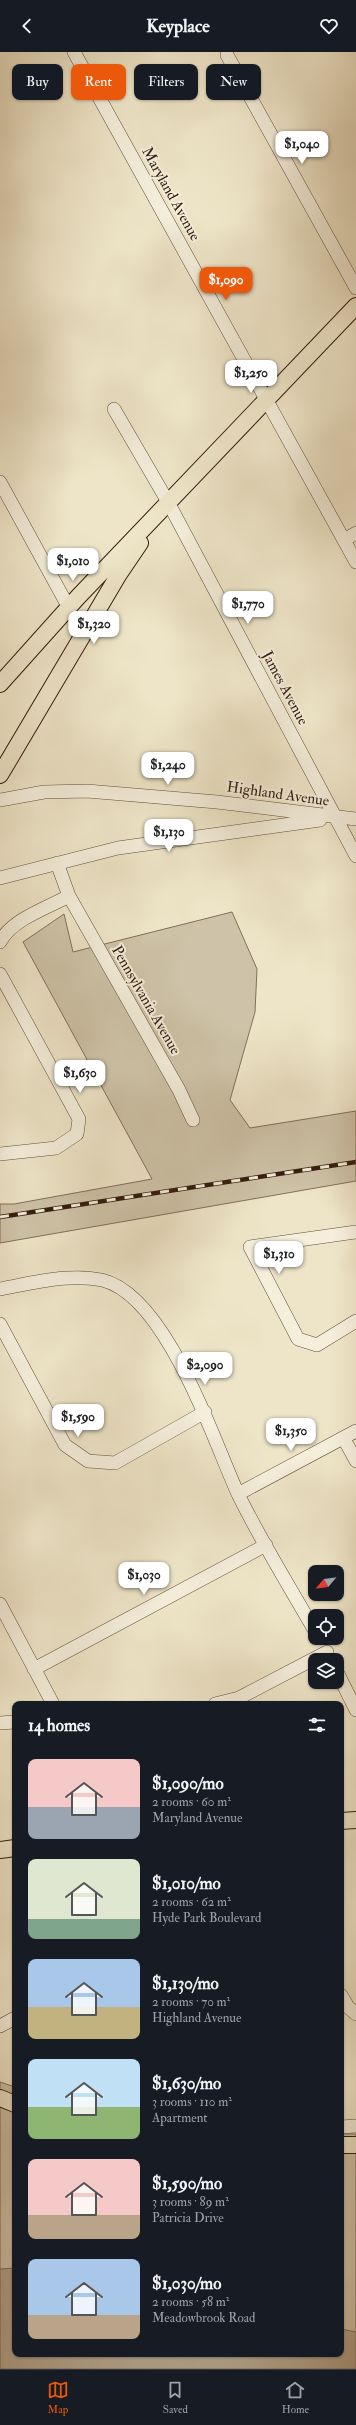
<!DOCTYPE html>
<meta charset="utf-8">
<style>
body{margin:0;font-family:"IM FELL Double Pica",serif;background:#242831;color:#f1f3f6;height:100vh;display:flex;flex-direction:column;font-size:15px;white-space:nowrap}
*{box-sizing:border-box;margin:0}
p{font-size:13px;color:#9ea1a6}
.icon{flex:none;width:22px;height:22px;fill:none;stroke:currentColor;stroke-width:2;stroke-linecap:round;stroke-linejoin:round}
.map{position:relative;flex:1;overflow:hidden}
.side{position:absolute;left:12px;top:1649px;width:332px;height:656px;display:flex;flex-direction:column;background:#171b24;border-radius:8px;box-shadow:0 1px 3px #0004}
.side>*{flex:none}
.top-card{position:absolute;left:12px;top:12px;width:332px;height:36px;display:flex;gap:8px}
.needle{width:26px;rotate:241deg}
.tools{position:absolute;left:308px;top:1513px;display:grid;gap:8px}
.tools a{display:grid;place-items:center;width:36px;height:36px;border-radius:8px;background:#171b24;box-shadow:0 1px 3px #0004;font-size:20px}
.price{position:absolute;translate:-50% -34px;padding:0 9px;border-radius:8px;background:#fff;color:#222;font-size:13px;line-height:26px;filter:drop-shadow(0 1px 2px #0008)}
.price::after{content:'';position:absolute;left:50%;top:24px;width:12px;height:9px;margin-left:-6px;background:inherit;clip-path:polygon(0 0,100% 0,50% 100%)}
.price.on{background:#ea580c;color:#fff}
ul{padding:0;list-style:none}
li{display:flex;align-items:center;gap:12px;height:100px;padding:0 16px}
li span{display:grid;place-items:center;flex:none;width:112px;height:80px;border-radius:8px;color:#555}
li>.icon{margin-inline-start:auto}
span .icon{width:48px;height:48px;fill:#fffc;stroke-width:1}
li b{font-size:17px}
h2{display:flex;justify-content:space-between;align-items:center;height:48px;padding:0 16px;font-size:17px}
.pill{padding:0 14px;border-radius:8px;background:#171b24;box-shadow:0 1px 3px #0004;font-size:14px;line-height:36px}
.pill.on{background:#ea580c;color:#fff}
header{display:flex;justify-content:space-between;align-items:center;height:52px;padding:0 16px;background:#171b24;font-size:18px;font-weight:700}
.tabs{display:flex;justify-content:space-around;align-items:center;height:56px;border-top:1px solid #363941;background:#171b24;font-size:11px;color:#9ea1a6}
.tabs a{display:grid;justify-items:center;gap:2px}
.tabs .on{color:#ea580c}
.map>svg:first-child{display:block}
.green{fill:#cec3a8;stroke:#816f5b}
.water{fill:#afa089;stroke:#7e6b58}
.lines{fill:none;stroke-linecap:round;stroke-linejoin:round}
.minor-casing{stroke:#624e3c;stroke-width:14}
.major-casing{stroke:#341b0e;stroke-width:18}
.minor{stroke:#f4eedb;stroke-width:13}
.major{stroke:#eee5c8;stroke-width:16}
.rail-casing{stroke:#341b0e;stroke-width:4.5}
.rail{stroke:#f4eedb;stroke-width:3;stroke-dasharray:9;stroke-linecap:butt}
.labels{text-anchor:middle;dominant-baseline:central;stroke-width:4;stroke-linejoin:round;paint-order:stroke}
.street-label{font-size:15px;fill:#341b0e;stroke:#f4eedb}
</style>
<header><svg class="icon" aria-label="back" viewBox="0 0 24 24"><path d="M15 5l-7 7 7 7"/></svg>Keyplace<svg class="icon" aria-label="heart" viewBox="0 0 24 24"><path d="M12 20l-8-8c-3-5 5-10 8-4 3-6 11-1 8 4z"/></svg></header>
<div class="map">
<svg width="356" height="2317" viewBox="0 0 356 2317">
<rect width="100%" height="100%" fill="#eee5c8"/>
<filter id="stains"><feTurbulence type="fractalNoise" baseFrequency=".005" numOctaves="4"/><feColorMatrix values="0 0 0 0 .2 0 0 0 0 .09 0 0 0 0 .02 0 0 0 .5 -.17"/></filter>
<radialGradient id="worn" r=".72"><stop offset=".6" stop-color="#630" stop-opacity="0"/><stop offset="1" stop-color="#630" stop-opacity=".3"/></radialGradient>
<path class="green" d="M232 860 257 917 255 960 230 1048 250 1076 356 1059V1129L0 1191V1152H14L152 1127 23 890 64 862 73 900Z
M0 2030 15 2035V2221L0 2220Z
M341 2082H356V2283L341 2281Z"/>
<path class="water" d="M15 2216V2302H341V2277L356 2280V2317H0V2217Z"/>
<g class="lines">
<g class="minor-casing">
<path id="minor" d="M74 0 356 510
M227 3 356 236
M114 357 168 450 356 804
M0 430 69 556
M344 488 356 481
M0 748 44 740 87 739 217 750 356 767
M0 826 118 796 320 768
M69 844 179 1038 193 1068
M0 890C12 867 47 856 69 844L57 811
M0 922 79 1067 77 1082 56 1096 0 1102
M356 1180 250 1195 298 1287 317 1293 356 1269
M0 1237C33 1231 69 1221 102 1228 166 1243 213 1387 238 1442 261 1489 289 1534 315 1579
M0 1272 65 1393 88 1409 115 1411 205 1360
M344 1387 356 1409
M238 1442 356 1379
M0 1552 53 1652
M34 1617 266 1493
M337 1620 356 1658
M215 1652 239 1646 327 1600
M0 1671 15 1670
M341 1943 348 1955 356 1962
M0 1974 15 1966
M341 2075 356 2074"/>
</g>
<g class="major-casing">
<path id="major" d="M0 632 78 545 356 254
M0 723 119 522 140 491
M341 1769 356 1768
M0 1798 15 1796
M0 2046 15 2052
M341 2093H356"/>
</g>
<use href="#minor" class="minor"/>
<use href="#major" class="major"/>
<g class="rail-casing">
<path id="rail" d="M0 1165 356 1110"/>
</g>
<use href="#rail" class="rail"/>
</g>
<g class="labels">
<g class="street-label">
<text transform="translate(171 142) rotate(61)">Maryland Avenue</text>
<text transform="translate(285 636) rotate(62)">James Avenue</text>
<text transform="translate(278 742) rotate(8)">Highland Avenue</text>
<text transform="translate(146 948) rotate(60)">Pennsylvania Avenue</text>
</g>
</g>
<rect width="100%" height="100%" filter="url(#stains)"/>
<rect width="100%" height="100%" fill="url(#worn)"/>
</svg>
<div class="tools">
<a><svg class="needle" viewBox="-14 -14 28 28"><path d="M0-13l5 13h-10z" fill="#e53935"/><path d="M0 13l5-13h-10z" fill="#9ea1a6"/></svg></a>
<a><svg class="icon" aria-label="locate" viewBox="0 0 24 24"><circle cx="12" cy="12" r="6"/><path d="M12 2v4M12 18v4M2 12h4M18 12h4"/></svg></a>
<a><svg class="icon" aria-label="layers" viewBox="0 0 24 24"><path d="M12 4l9 5-9 5-9-5zM3 14l9 5 9-5"/></svg></a>
</div>
<b class="price" style="left:302px;top:113px">$1,040</b>
<b class="price on" style="left:226px;top:249px">$1,090</b>
<b class="price" style="left:251px;top:342px">$1,250</b>
<b class="price" style="left:73px;top:530px">$1,010</b>
<b class="price" style="left:248px;top:573px">$1,770</b>
<b class="price" style="left:94px;top:593px">$1,320</b>
<b class="price" style="left:168px;top:734px">$1,240</b>
<b class="price" style="left:169px;top:801px">$1,130</b>
<b class="price" style="left:80px;top:1042px">$1,630</b>
<b class="price" style="left:279px;top:1223px">$1,310</b>
<b class="price" style="left:205px;top:1334px">$2,090</b>
<b class="price" style="left:78px;top:1386px">$1,590</b>
<b class="price" style="left:291px;top:1400px">$1,350</b>
<b class="price" style="left:144px;top:1544px">$1,030</b>
<div class="top-card">
<a class="pill">Buy</a>
<a class="pill on">Rent</a>
<a class="pill">Filters</a>
<a class="pill">New</a>
</div>
<section class="side">
<h2>14 homes<svg class="icon" aria-label="filters" viewBox="0 0 24 24"><path d="M4 7h16M4 17h16"/><circle cx="9" cy="7" r="2"/><circle cx="15" cy="17" r="2"/></svg></h2>
<ul>
<li><span style="background:linear-gradient(#f6c9c9 60%,#9aa5b1 0)"><svg class="icon" aria-label="home" viewBox="0 0 24 24"><path d="M3 11l9-7 9 7M6 9v11h12V9"/></svg></span><div><b>$1,090/mo</b><p>2 rooms · 60 m²</p><p>Maryland Avenue</p></div></li>
<li><span style="background:linear-gradient(#dfe7d0 75%,#7fa58c 0)"><svg class="icon" aria-label="home" viewBox="0 0 24 24"><path d="M3 11l9-7 9 7M6 9v11h12V9"/></svg></span><div><b>$1,010/mo</b><p>2 rooms · 62 m²</p><p>Hyde Park Boulevard</p></div></li>
<li><span style="background:linear-gradient(#a9c7e8 60%,#c2b280 0)"><svg class="icon" aria-label="home" viewBox="0 0 24 24"><path d="M3 11l9-7 9 7M6 9v11h12V9"/></svg></span><div><b>$1,130/mo</b><p>2 rooms · 70 m²</p><p>Highland Avenue</p></div></li>
<li><span style="background:linear-gradient(#bfe0f5 60%,#8fb573 0)"><svg class="icon" aria-label="home" viewBox="0 0 24 24"><path d="M3 11l9-7 9 7M6 9v11h12V9"/></svg></span><div><b>$1,630/mo</b><p>3 rooms · 110 m²</p><p>Apartment</p></div></li>
<li><span style="background:linear-gradient(#f6c9c9 70%,#b9a48a 0)"><svg class="icon" aria-label="home" viewBox="0 0 24 24"><path d="M3 11l9-7 9 7M6 9v11h12V9"/></svg></span><div><b>$1,590/mo</b><p>3 rooms · 89 m²</p><p>Patricia Drive</p></div></li>
<li><span style="background:linear-gradient(#a9c7e8 70%,#b9a48a 0)"><svg class="icon" aria-label="home" viewBox="0 0 24 24"><path d="M3 11l9-7 9 7M6 9v11h12V9"/></svg></span><div><b>$1,030/mo</b><p>2 rooms · 58 m²</p><p>Meadowbrook Road</p></div></li>
</ul>
</section>
</div>
<nav class="tabs">
<a class="on"><svg class="icon" aria-label="map" viewBox="0 0 24 24"><path d="M3 6l6-2 6 2 6-2v14l-6 2-6-2-6 2zM9 4v14M15 6v14"/></svg>Map</a>
<a><svg class="icon" aria-label="saved" viewBox="0 0 24 24"><path d="M7 4h10v16l-5-4-5 4z"/></svg>Saved</a>
<a><svg class="icon" aria-label="home" viewBox="0 0 24 24"><path d="M3 11l9-7 9 7M6 9v11h12V9"/></svg>Home</a>
</nav>
